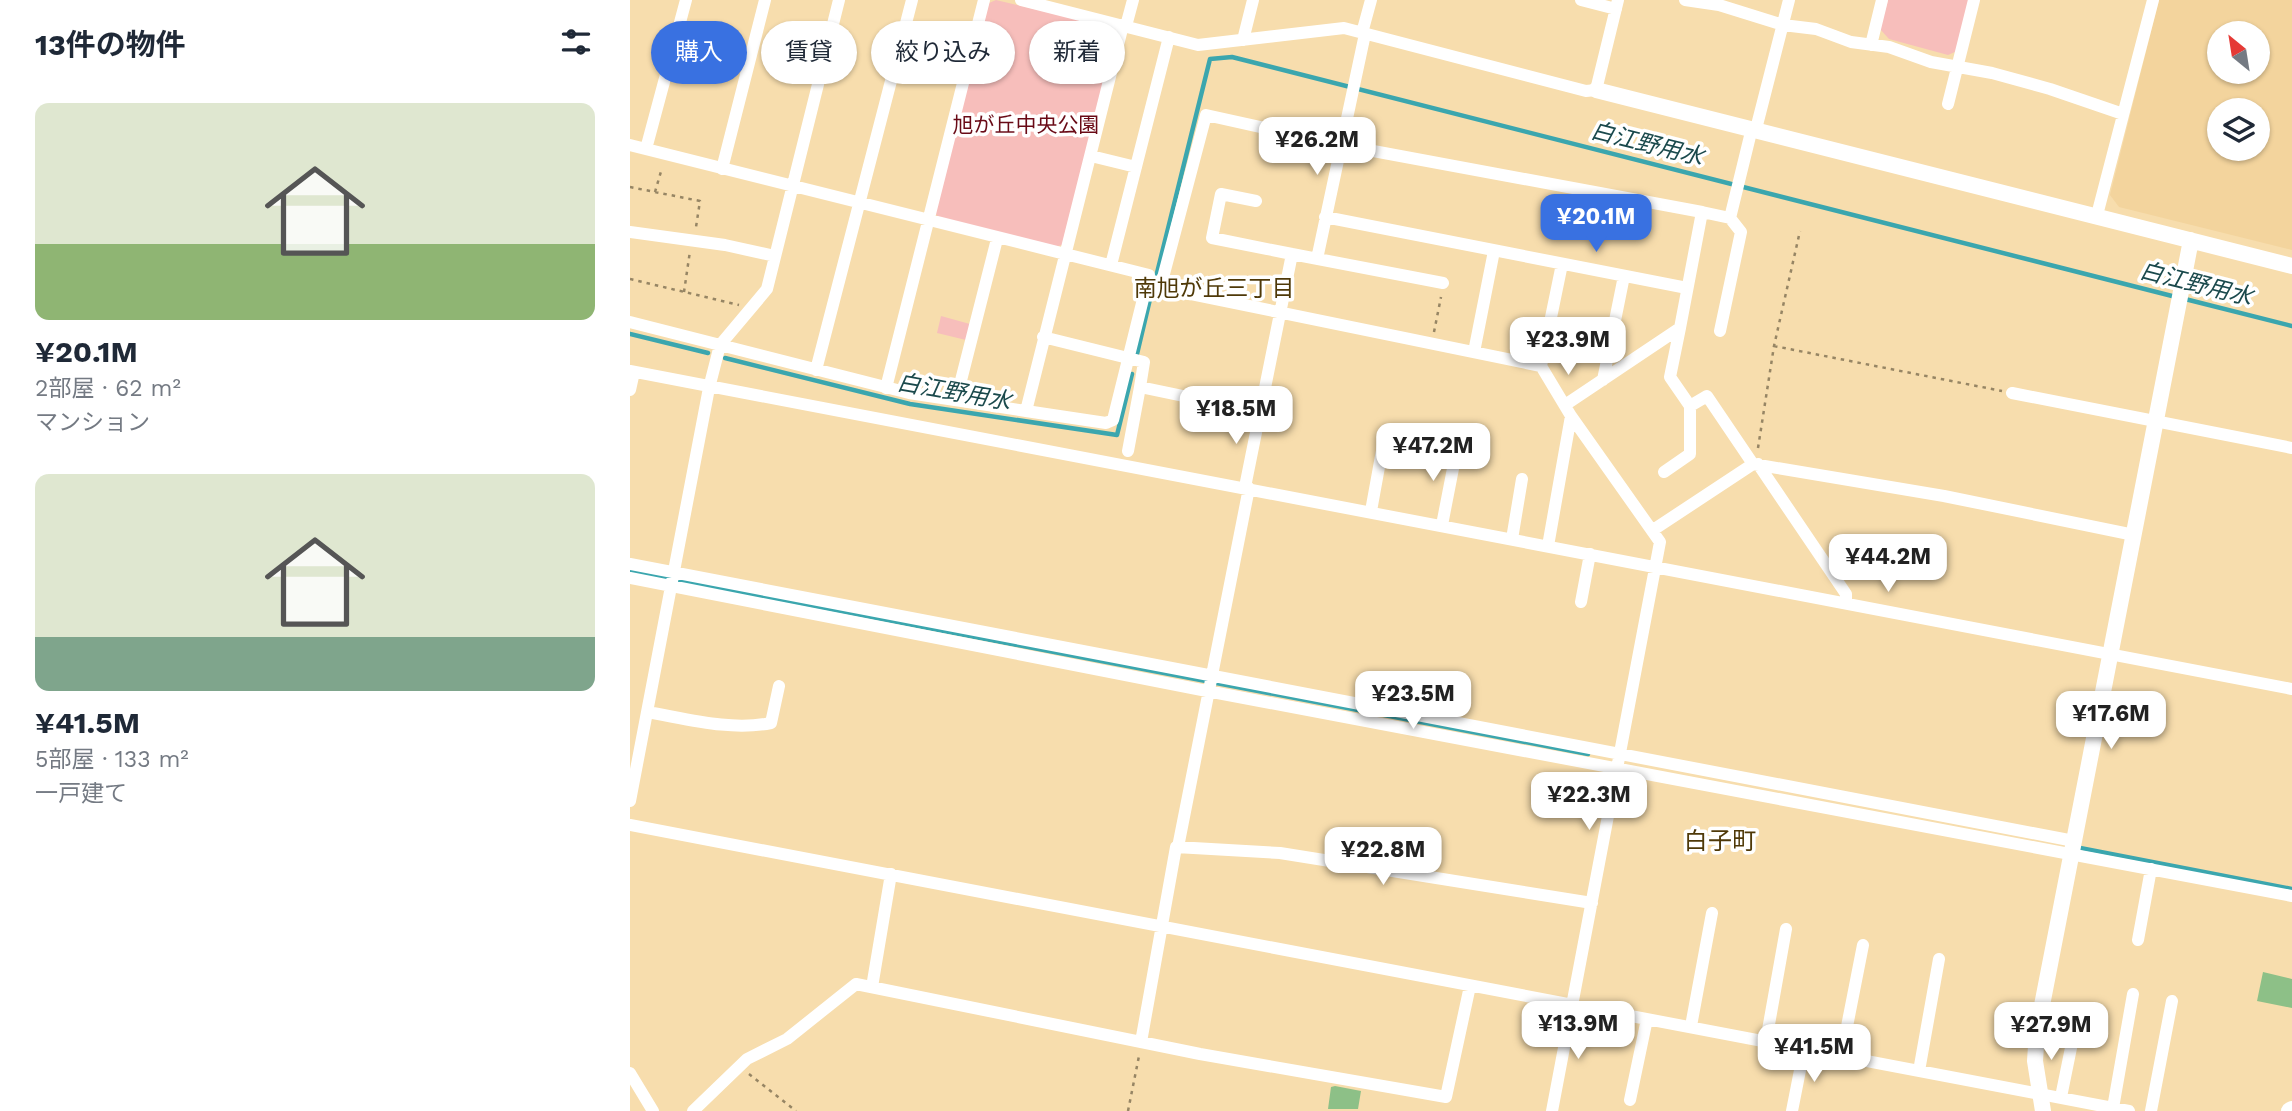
<!DOCTYPE html>
<html lang="ja">
<meta charset="utf-8">
<style>
body{margin:0;font-family:"Work Sans","Noto Sans JP",sans-serif;background:#f6f6f7;color:#1f2937;height:100vh;display:flex;flex-direction:column;font-size:26px;white-space:nowrap}
*{box-sizing:border-box;margin:0}
p{font-size:23px;color:#747a83}
.icon{flex:none;width:38px;height:38px;fill:none;stroke:currentColor;stroke-width:2;stroke-linecap:round;stroke-linejoin:round}
.map{position:relative;flex:1;overflow:hidden}
.drawer{display:flex;flex-direction:column;background:#fff;width:630px}
.drawer>*{flex:none}
.banner{position:absolute;left:21px;top:21px;width:665px;height:63px;display:flex;gap:14px}
.needle{width:46px;rotate:330deg}
.fabs{position:absolute;left:1577px;top:21px;display:grid;gap:14px}
.fabs a{display:grid;place-items:center;width:63px;height:63px;border-radius:50%;background:#fff;box-shadow:0 2px 5px #0004;font-size:35px}
.price{position:absolute;translate:-50% -60px;padding:0 16px;border-radius:14px;background:#fff;color:#222;font-size:23px;line-height:46px;filter:drop-shadow(0 2px 4px #0008)}
.price::after{content:'';position:absolute;left:50%;top:42px;width:21px;height:16px;margin-left:-10px;background:inherit;clip-path:polygon(0 0,100% 0,50% 100%)}
.price.active{background:#3971e1;color:#fff}
ul{padding:0;list-style:none}
li{display:grid;align-content:center;gap:14px;height:371px;padding:0 35px}
li span{display:grid;place-items:center;height:217px;border-radius:14px;color:#555}
li>.icon{margin-inline-start:auto}
span .icon{width:126px;height:126px;fill:#fffc;stroke-width:1}
li b{font-size:30px}
h2{display:flex;justify-content:space-between;align-items:center;height:84px;padding:0 35px;font-size:30px}
.chip{padding:0 24px;border-radius:32px;background:#fff;box-shadow:0 2px 5px #0004;font-size:24px;line-height:63px}
.chip.active{background:#3971e1;color:#fff}
main{display:flex;flex:1;min-height:0}
.map>svg:first-child{display:block}
.built{fill:#f3d49d;fill-rule:evenodd}
.green{fill:#f7bebb}
.lines{fill:none;stroke-linecap:round;stroke-linejoin:round}
.stream{stroke:#3ba6ae;stroke-width:4.5}
.building{fill:#8dc087}
.path{stroke:#968564;stroke-width:2.5;stroke-dasharray:3.5 5;stroke-linecap:butt}
.minor{stroke:#fff;stroke-width:12}
.tertiary{stroke:#fff;stroke-width:16}
.secondary{stroke:#fff;stroke-width:18}
.labels{text-anchor:middle;dominant-baseline:central;stroke-width:7;stroke-linejoin:round;paint-order:stroke}
.park-label{font-size:21px;fill:#690a16;stroke:#fff}
.water-label{font-size:23px;font-style:italic;fill:#1a494c;stroke:#fff}
.neighbourhood-label{font-size:23px;fill:#4f3908;stroke:#fff}
.quarter-label{font-size:24px;fill:#4f3908;stroke:#fff}
</style>
<main>
<section class="drawer">
<h2>13件の物件<svg class="icon" aria-label="filters" viewBox="0 0 24 24"><path d="M4 7h16M4 17h16"/><circle cx="9" cy="7" r="2"/><circle cx="15" cy="17" r="2"/></svg></h2>
<ul>
<li><span style="background:linear-gradient(#dfe7d0 65%,#8fb573 0)"><svg class="icon" aria-label="home" viewBox="0 0 24 24"><path d="M3 11l9-7 9 7M6 9v11h12V9"/></svg></span><div><b>¥20.1M</b><p>2部屋 · 62 m²</p><p>マンション</p></div></li>
<li><span style="background:linear-gradient(#dfe7d0 75%,#7fa58c 0)"><svg class="icon" aria-label="home" viewBox="0 0 24 24"><path d="M3 11l9-7 9 7M6 9v11h12V9"/></svg></span><div><b>¥41.5M</b><p>5部屋 · 133 m²</p><p>一戸建て</p></div></li>
</ul>
</section>
<div class="map">
<svg width="1662" height="1111" viewBox="0 0 1662 1111">
<rect width="100%" height="100%" fill="#f7ddad"/>
<path class="built" d="M1529 0H1662V250L1489 207 1480 195ZM1589 33H1628V72H1589ZM1589 110H1628V149H1589Z"/>
<path class="green" d="M366 0 484 28 486 34 432 245 424 247 309 218 305 213 359 3Z
M1258 0H1339L1327 51 1318 55 1259 39 1250 29Z
M311 316 340 324 336 340 307 333Z"/>
<g class="lines">
<path class="stream" d="M526 277 580 59 602 57 1546 297
M1555 299 1662 326
M0 334 78 353
M507 354 521 295
M95 358 280 404 487 435 502 374
M0 571 958 754
M1445 847 1662 889"/>
</g>
<path class="building" d="M1633 972 1662 979V1008L1627 1001Z
M705 1086 731 1091 728 1109H698L701 1087Z"/>
<g class="lines">
<path class="path" d="M0 187 70 201 66 227
M25 192 32 168
M0 279 109 305
M54 292 60 251
M804 332 811 297
M1144 346 1372 391
M1128 448 1144 346 1170 231
M119 1074 166 1111
M498 1111 509 1056"/>
<path class="minor" d="M391 0 568 45 714 28 956 91 966 90 988 0
M951 0 986 9
M1055 0 1089 5 1153 25 1186 29 1221 42 1259 47 1301 62 1362 73 1420 89 1493 114
M496 26 503 0
M732 33 741 0
M613 40 623 0
M1241 45 1252 0
M1318 104 1344 0
M1126 129 1159 0
M0 145 519 275 483 420 476 423 396 411
M16 149 56 0
M461 156 506 167
M92 169 135 0
M626 201 591 194 582 238 662 254
M1072 212 1100 218 1122 128
M1467 215 1523 0
M695 217 1057 288
M0 232 95 245 145 256
M687 259 735 34
M481 265 539 37
M517 285 911 366 941 416 1030 542 922 1111
M530 289 576 115 711 145 1072 212 1050 328 935 405
M0 322 279 393 396 411 493 25
M1090 331 1111 232 1100 218
M413 337 514 362 510 387 630 412
M844 352 864 251
M911 366 932 264
M186 370 282 0
M0 371 1662 689
M973 380 994 276
M256 388 354 0
M0 390 4 372
M1382 393 1662 448
M326 400 367 239
M1060 406 1077 396 1123 464
M498 451 510 387
M1128 464 1216 594V603
M1034 472 1060 454V406L1040 377 1050 328
M615 487 662 254 813 283
M741 511 755 434
M812 525 827 448
M1023 530 1123 464 1314 496 1504 535
M882 539 892 479
M918 546 941 416
M0 564 1444 841
M0 578 577 691 1662 896
M951 602 960 554
M17 712C58 719 100 731 141 723L149 686
M0 801 79 388 90 345 137 289 209 0
M0 825 1499 1111
M548 847 619 488
M1508 940 1521 869
M242 987 261 874
M1061 1026 1082 913
M1136 1041 1156 929
M511 1042 546 847 650 853 962 903
M1211 1057 1233 945
M1289 1071 1309 959
M0 1073 23 1111
M1431 1097 1444 1033
M1000 1100 1017 1019
M1483 1108 1503 994
M63 1111 117 1059 157 1039 226 984 570 1054 816 1097 840 986
M1162 1111 1174 1050
M1521 1111 1542 1001"/>
<path class="tertiary" d="M966 90 1662 266
M1413 1111 1405 1061 1407 1031 1561 240"/>
<path class="secondary" d="M1660 1111 1662 1110"/>
</g>
<g class="labels">
<g class="park-label">
<text x="396" y="124">旭が丘中央公園</text>
</g>
<g class="water-label">
<text transform="translate(1017 144) rotate(14)">白江野用水</text>
<text transform="translate(1566 284) rotate(14)">白江野用水</text>
<text transform="translate(324 392) rotate(10)">白江野用水</text>
</g>
<g class="neighbourhood-label">
<text x="584" y="288">南旭が丘三丁目</text>
</g>
<g class="quarter-label">
<text x="1090" y="841">白子町</text>
</g>
</g>
</svg>
<div class="fabs">
<a><svg class="needle" viewBox="-14 -14 28 28"><path d="M0-13l5 13h-10z" fill="#e53935"/><path d="M0 13l5-13h-10z" fill="#747a83"/></svg></a>
<a><svg class="icon" aria-label="layers" viewBox="0 0 24 24"><path d="M12 4l9 5-9 5-9-5zM3 14l9 5 9-5"/></svg></a>
</div>
<b class="price" style="left:687px;top:177px">¥26.2M</b>
<b class="price active" style="left:966px;top:254px">¥20.1M</b>
<b class="price" style="left:938px;top:377px">¥23.9M</b>
<b class="price" style="left:606px;top:446px">¥18.5M</b>
<b class="price" style="left:803px;top:483px">¥47.2M</b>
<b class="price" style="left:1258px;top:594px">¥44.2M</b>
<b class="price" style="left:783px;top:731px">¥23.5M</b>
<b class="price" style="left:1481px;top:751px">¥17.6M</b>
<b class="price" style="left:959px;top:832px">¥22.3M</b>
<b class="price" style="left:753px;top:887px">¥22.8M</b>
<b class="price" style="left:948px;top:1061px">¥13.9M</b>
<b class="price" style="left:1421px;top:1062px">¥27.9M</b>
<b class="price" style="left:1184px;top:1084px">¥41.5M</b>
<div class="banner">
<a class="chip active">購入</a>
<a class="chip">賃貸</a>
<a class="chip">絞り込み</a>
<a class="chip">新着</a>
</div>
</div>
</main>
